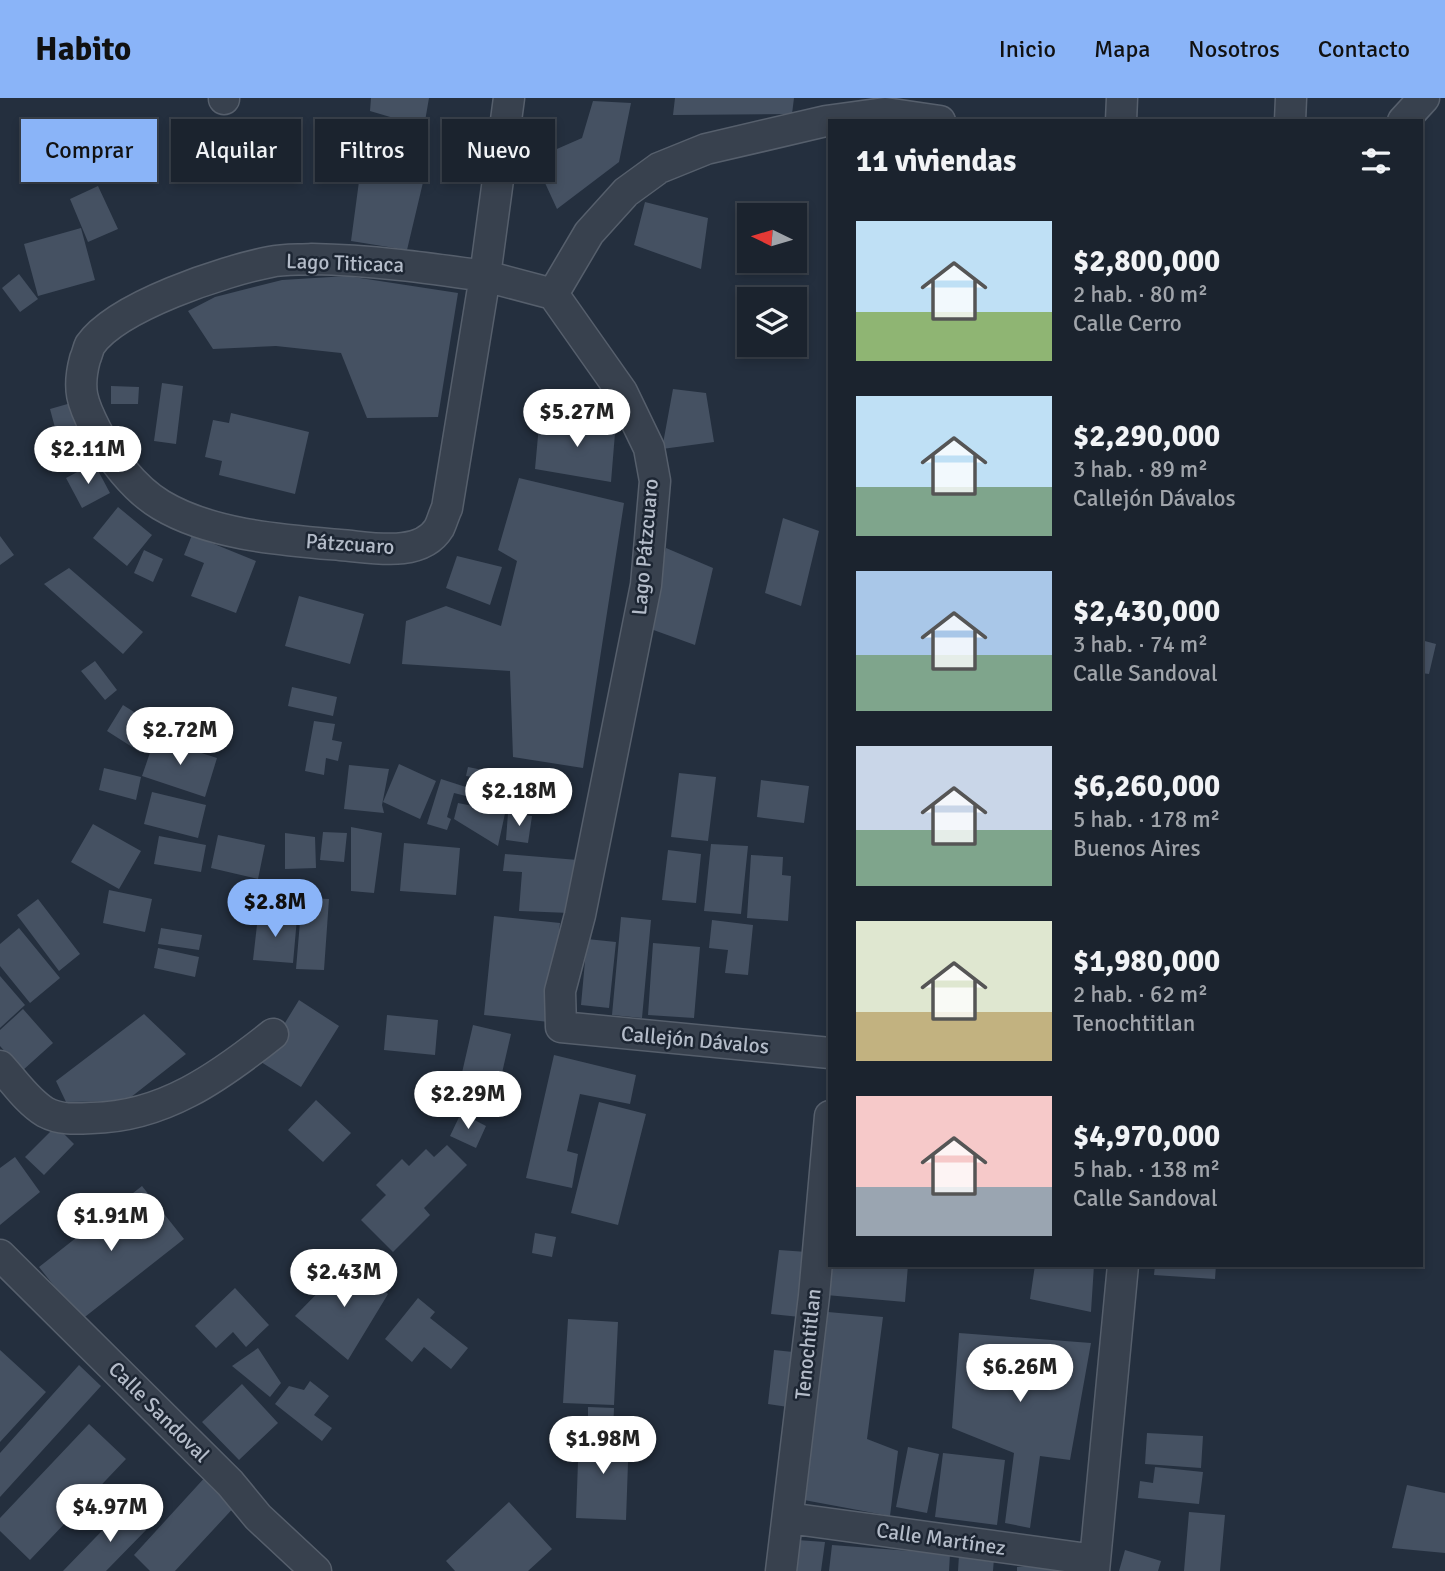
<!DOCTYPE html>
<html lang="es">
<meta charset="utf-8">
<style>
body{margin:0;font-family:Signika,sans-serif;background:#282f3a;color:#f1f3f6;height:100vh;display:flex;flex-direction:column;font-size:26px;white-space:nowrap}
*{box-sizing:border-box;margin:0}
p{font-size:23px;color:#a0a4aa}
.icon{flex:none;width:38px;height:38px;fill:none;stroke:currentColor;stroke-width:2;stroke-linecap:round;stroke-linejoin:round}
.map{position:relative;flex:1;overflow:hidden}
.side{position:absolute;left:828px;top:21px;width:595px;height:1148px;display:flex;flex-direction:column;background:#1b232e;border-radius:0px;box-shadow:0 4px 10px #0003,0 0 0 2px #39404a}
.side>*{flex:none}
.guide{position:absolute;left:21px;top:21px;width:665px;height:63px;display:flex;gap:14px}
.needle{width:46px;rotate:275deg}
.controls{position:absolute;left:737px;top:105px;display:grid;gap:14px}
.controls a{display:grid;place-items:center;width:70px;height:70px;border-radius:0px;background:#1b232e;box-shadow:0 4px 10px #0003,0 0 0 2px #39404a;font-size:35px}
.price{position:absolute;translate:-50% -60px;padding:0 16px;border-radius:24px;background:#fff;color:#222;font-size:23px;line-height:46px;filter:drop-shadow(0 2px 4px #0008)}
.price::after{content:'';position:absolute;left:50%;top:42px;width:21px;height:16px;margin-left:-10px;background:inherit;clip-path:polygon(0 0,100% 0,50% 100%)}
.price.on{background:#8ab4f8;color:#111}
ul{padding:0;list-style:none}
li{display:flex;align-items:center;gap:21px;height:175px;padding:0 28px}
li span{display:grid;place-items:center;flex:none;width:196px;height:140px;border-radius:0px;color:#555}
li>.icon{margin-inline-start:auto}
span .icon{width:84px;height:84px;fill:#fffc;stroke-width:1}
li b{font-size:30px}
h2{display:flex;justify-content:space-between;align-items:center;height:84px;padding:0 28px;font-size:30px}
.pill{padding:0 24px;border-radius:0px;background:#1b232e;box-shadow:0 4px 10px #0003,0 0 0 2px #39404a;font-size:24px;line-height:63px}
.pill.on{background:#8ab4f8;color:#111}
header{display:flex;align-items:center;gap:42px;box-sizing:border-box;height:98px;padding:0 35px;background:#8ab4f8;color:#111}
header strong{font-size:33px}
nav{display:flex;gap:38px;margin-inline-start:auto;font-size:24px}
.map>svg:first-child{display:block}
.building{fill:#455162}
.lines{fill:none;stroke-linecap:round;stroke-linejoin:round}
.minor-casing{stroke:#565f6c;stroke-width:33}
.minor{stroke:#38414e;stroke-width:30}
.labels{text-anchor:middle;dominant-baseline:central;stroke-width:5;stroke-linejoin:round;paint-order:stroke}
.street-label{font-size:21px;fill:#b4bcc9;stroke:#1d2633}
</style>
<header>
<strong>Habito</strong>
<nav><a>Inicio</a><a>Mapa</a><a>Nosotros</a><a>Contacto</a></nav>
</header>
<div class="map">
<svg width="1445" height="1473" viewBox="0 0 1445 1473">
<rect width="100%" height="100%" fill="#242f3e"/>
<path class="building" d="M371 0H429L424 29 370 13Z
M675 0H794L792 16 673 17Z
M593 3 631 5 619 64 557 111 534 61 582 40Z
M362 61 425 76 407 152 351 143Z
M98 88 118 131 88 144 70 101Z
M645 104 708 120 701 171 634 147Z
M81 130 95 182 38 198 24 146Z
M19 176 38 201 20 214 2 190Z
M347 178 458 195 438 319 367 320 341 255 276 248 213 251 188 213 215 199 282 182Z
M162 285 183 288 176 346 154 343Z
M111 288 139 289 138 306H111Z
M673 291 706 295 714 344 662 351Z
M71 305 83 351 62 356 50 311Z
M231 315 309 334 295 396 219 377 222 363 205 359 213 322 229 325Z
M616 323 611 384 535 371 539 327Z
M94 365 110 395 82 410 66 380Z
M519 380 624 405 583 670 513 659 510 573 402 566 406 523 446 508 501 528 517 463 498 452Z
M118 409 152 437 127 468 93 440Z
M783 420 819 433 801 508 765 495Z
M192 437 256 463 236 515 191 498 204 465 184 457Z
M0 438 14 457 0 467Z
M666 450 713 470 695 547 648 530Z
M144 452 163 461 153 484 134 475Z
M457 458 502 469 490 507 446 490Z
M69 470 143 534 123 556 44 486Z
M299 498 364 516 350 566 285 548Z
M1421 542 1436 546 1429 576 1421 575Z
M95 563 117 592 105 602 81 573Z
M292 589 337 599 333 618 288 608Z
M123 607 156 628 140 654 107 633Z
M314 623 335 626 332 642 342 644 338 663 326 660 324 677 305 673Z
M155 640 217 660 205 699 142 678Z
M399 666 436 683 420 721 383 704Z
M349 667 389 671 382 707 384 715 344 711Z
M468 669 513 678 498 748 454 721 458 705 478 709 483 681 466 678Z
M104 670 141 679 136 702 99 692Z
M679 675 716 679 708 743 671 739Z
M441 681 469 690 466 698 454 695 447 719 451 721 447 732 427 726Z
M761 682 809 688 804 725 757 719Z
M152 694 206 707 198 740 144 726Z
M508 715 532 718 528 745 506 742Z
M93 726 141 753 119 791 71 764Z
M351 729 382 735 374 795 351 793Z
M323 734 347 735 344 764 320 762Z
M285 735 315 739 316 770 285 771Z
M218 737 265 747 258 781 211 770Z
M159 738 206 747 201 774 154 766Z
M404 745 460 750 456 797 400 793Z
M711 746 748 748 741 816 704 813Z
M668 752 701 756 696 805 662 802Z
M505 756 578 762 570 815 519 813 522 774 503 773Z
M751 757 783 759 782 777 791 778 788 823 747 820Z
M109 792 152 801 145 834 103 825Z
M302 800 329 801 324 872 296 871Z
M38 801 80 856 59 873 17 817Z
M258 818 297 820 293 865 253 862Z
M494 818 560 825 549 924 484 917Z
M621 819 651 822 642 920 612 917Z
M712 822 753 827 748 877 725 875 728 852 709 850Z
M19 830 60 880 30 905 0 868V846Z
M161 830 202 837 199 852 158 846Z
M587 841 616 844 609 910 581 907Z
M653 845 700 849 694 920 648 917Z
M158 850 199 859 195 879 154 870Z
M0 878 25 907 0 930Z
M299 902 339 928 301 989 261 964Z
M23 911 53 945 22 973 0 948V932Z
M144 916 186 956 126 1003 66 1004 56 983Z
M387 917 438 922 435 957 384 952Z
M473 927 511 936 496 1001 458 992Z
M554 957 636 977 630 1006 580 996 567 1053 578 1056 572 1090 526 1080Z
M316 1002 351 1035 323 1064 288 1032Z
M599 1004 646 1016 618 1127 571 1115Z
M461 1015 486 1028 476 1050 450 1038Z
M56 1028 74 1046 44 1077 25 1059Z
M447 1047 467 1067 424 1110 430 1117 393 1154 361 1122 386 1097 376 1087 402 1061 409 1068 426 1051 434 1059Z
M15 1059 40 1094 0 1127V1070Z
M142 1088 184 1141 81 1222 39 1169Z
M535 1135 556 1139 552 1159 532 1155Z
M779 1152 807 1154 800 1219 771 1216Z
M349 1163 388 1196 348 1262 295 1218Z
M829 1167H908L905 1204 826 1197Z
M1035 1167H1094L1091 1214 1030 1201Z
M1155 1167H1216L1215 1181 1154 1177Z
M235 1190 269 1227 246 1249 233 1234 216 1250 195 1228Z
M418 1200 435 1214 430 1220 468 1250 451 1271 424 1249 412 1264 385 1241Z
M828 1214 883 1219 867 1341 898 1353 890 1418 804 1402Z
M568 1221 618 1224 614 1307 563 1305Z
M959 1235 1091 1245 1070 1362 1040 1358 1030 1430 1005 1425 1014 1355 952 1330Z
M258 1250 281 1285 270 1299 232 1268Z
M0 1252 46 1294 0 1344Z
M774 1252 793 1254 788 1309 768 1306Z
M79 1267 101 1288 0 1399V1355Z
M310 1283 329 1298 314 1317 332 1330 322 1343 275 1306 289 1288 304 1292Z
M242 1286 278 1325 239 1362 202 1324Z
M588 1309 614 1310 613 1333 588 1332Z
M89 1326 126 1361 30 1462 0 1433V1420Z
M579 1335 629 1336 626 1422 576 1420Z
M1147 1335 1203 1338 1201 1370 1145 1366Z
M908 1349 939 1356 927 1415 896 1409Z
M943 1355 1005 1362 997 1427 935 1419Z
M1155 1369 1203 1374 1199 1406 1138 1400 1140 1383 1153 1385Z
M208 1376 238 1405 175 1473H150L134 1457Z
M1407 1387 1445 1395V1455L1392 1450Z
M509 1404 552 1451 528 1473H455L446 1463Z
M126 1408 148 1430 106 1473H63Z
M1189 1414 1225 1417 1220 1473H1184Z
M797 1442 825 1444 821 1473H794Z
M832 1447 950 1456 949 1473H829Z
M1125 1452 1161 1463 1158 1473H1119Z
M959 1457 994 1460 993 1473H958Z
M1056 1467V1473H1017V1469Z"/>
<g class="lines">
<g class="minor-casing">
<path id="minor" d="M509 0 485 178 553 196 622 294 649 350 655 383 646 487 580 817 560 893 561 929 830 955
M224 1V0
M1121 23 1122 0
M1290 23 1291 0
M1403 23 1424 0
M312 161C371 162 428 170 485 178L447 410C444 416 442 424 439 430 420 461 370 449 340 447 282 442 211 437 161 407 134 391 110 359 96 332 82 305 77 291 85 261 87 257 88 251 90 247 117 208 224 173 270 164 284 161 299 162 312 161Z
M553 196 589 135 626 94 659 70 706 51 826 23 885 15 940 23
M0 968C14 983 27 1003 45 1014 60 1022 75 1021 92 1020 163 1019 219 979 273 936
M0 1157 230 1385 258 1419 316 1473
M788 1420 1095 1462
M781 1473 814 1198 830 1018
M1094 1473 1123 1167"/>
</g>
<use href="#minor" class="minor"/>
</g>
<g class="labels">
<g class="street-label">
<text transform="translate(345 165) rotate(2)">Lago Titicaca</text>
<text transform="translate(350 446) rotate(4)">Pátzcuaro</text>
<text transform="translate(645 449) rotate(-85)">Lago Pátzcuaro</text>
<text transform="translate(695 942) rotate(5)">Callejón Dávalos</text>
<text transform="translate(808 1246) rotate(-84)">Tenochtitlan</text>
<text transform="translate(159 1314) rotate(45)">Calle Sandoval</text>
<text transform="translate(941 1441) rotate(8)">Calle Martínez</text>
</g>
</g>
</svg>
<div class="controls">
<a><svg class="needle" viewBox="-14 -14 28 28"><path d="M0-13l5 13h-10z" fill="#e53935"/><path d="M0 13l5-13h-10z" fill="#a0a4aa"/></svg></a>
<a><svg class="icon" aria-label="layers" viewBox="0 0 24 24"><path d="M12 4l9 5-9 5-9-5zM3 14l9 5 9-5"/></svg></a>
</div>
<b class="price" style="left:577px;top:351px">$5.27M</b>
<b class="price" style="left:88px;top:388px">$2.11M</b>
<b class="price" style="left:180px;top:669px">$2.72M</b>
<b class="price" style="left:519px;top:730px">$2.18M</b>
<b class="price on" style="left:275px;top:841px">$2.8M</b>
<b class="price" style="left:468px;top:1033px">$2.29M</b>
<b class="price" style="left:111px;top:1155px">$1.91M</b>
<b class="price" style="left:344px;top:1211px">$2.43M</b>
<b class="price" style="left:1020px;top:1306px">$6.26M</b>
<b class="price" style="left:603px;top:1378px">$1.98M</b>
<b class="price" style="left:110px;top:1446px">$4.97M</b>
<div class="guide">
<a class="pill on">Comprar</a>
<a class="pill">Alquilar</a>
<a class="pill">Filtros</a>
<a class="pill">Nuevo</a>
</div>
<section class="side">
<h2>11 viviendas<svg class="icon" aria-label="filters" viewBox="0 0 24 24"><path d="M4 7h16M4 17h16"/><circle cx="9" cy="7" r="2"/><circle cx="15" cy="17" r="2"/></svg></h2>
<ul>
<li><span style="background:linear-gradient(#bfe0f5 65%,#8fb573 0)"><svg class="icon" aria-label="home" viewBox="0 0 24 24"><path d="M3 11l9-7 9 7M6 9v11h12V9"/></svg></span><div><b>$2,800,000</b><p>2 hab. · 80 m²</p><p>Calle Cerro</p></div></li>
<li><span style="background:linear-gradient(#bfe0f5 65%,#7fa58c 0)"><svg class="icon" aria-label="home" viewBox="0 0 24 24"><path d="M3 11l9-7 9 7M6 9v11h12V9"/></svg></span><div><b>$2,290,000</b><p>3 hab. · 89 m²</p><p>Callejón Dávalos</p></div></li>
<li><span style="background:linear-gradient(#a9c7e8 60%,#7fa58c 0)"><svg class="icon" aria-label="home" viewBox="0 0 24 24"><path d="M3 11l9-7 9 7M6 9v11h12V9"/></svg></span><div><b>$2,430,000</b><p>3 hab. · 74 m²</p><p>Calle Sandoval</p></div></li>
<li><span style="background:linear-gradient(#c9d6e8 60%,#7fa58c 0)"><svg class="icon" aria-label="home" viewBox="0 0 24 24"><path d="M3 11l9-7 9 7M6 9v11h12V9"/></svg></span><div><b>$6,260,000</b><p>5 hab. · 178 m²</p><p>Buenos Aires</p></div></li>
<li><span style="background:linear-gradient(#dfe7d0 65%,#c2b280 0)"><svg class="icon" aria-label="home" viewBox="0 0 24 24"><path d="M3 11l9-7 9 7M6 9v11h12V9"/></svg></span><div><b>$1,980,000</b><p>2 hab. · 62 m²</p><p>Tenochtitlan</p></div></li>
<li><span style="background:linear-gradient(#f6c9c9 65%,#9aa5b1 0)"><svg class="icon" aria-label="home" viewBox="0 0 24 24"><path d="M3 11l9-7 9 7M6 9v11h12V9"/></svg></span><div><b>$4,970,000</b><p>5 hab. · 138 m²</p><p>Calle Sandoval</p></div></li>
</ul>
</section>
</div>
